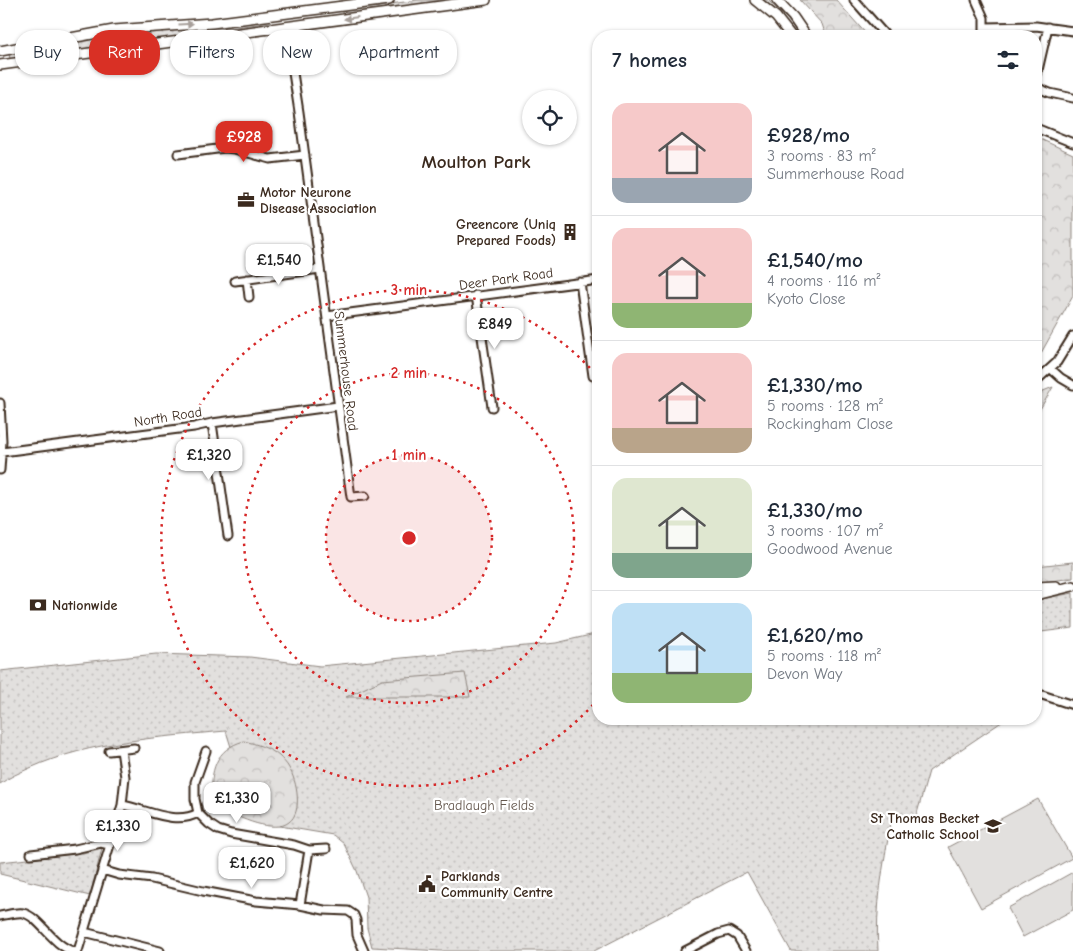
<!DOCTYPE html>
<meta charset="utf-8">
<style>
body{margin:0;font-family:"Comic Neue",sans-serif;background:#f2f2f3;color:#1f2937;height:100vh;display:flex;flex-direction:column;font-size:19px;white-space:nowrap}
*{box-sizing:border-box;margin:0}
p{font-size:16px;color:#747a83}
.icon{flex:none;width:28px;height:28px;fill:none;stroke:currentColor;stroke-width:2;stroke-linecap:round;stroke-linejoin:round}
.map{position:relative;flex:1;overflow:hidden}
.sheet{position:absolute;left:592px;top:30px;width:450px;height:695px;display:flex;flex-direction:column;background:#fff;border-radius:20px;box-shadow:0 1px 4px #0004}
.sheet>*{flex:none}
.hud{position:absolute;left:15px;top:30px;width:475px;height:45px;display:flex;gap:10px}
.controls{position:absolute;left:522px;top:90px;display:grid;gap:10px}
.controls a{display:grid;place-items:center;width:55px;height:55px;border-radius:50%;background:#fff;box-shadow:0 1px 4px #0004;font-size:25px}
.price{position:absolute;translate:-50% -42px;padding:0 11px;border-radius:10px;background:#fff;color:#222;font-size:16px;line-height:32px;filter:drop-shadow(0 1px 2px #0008)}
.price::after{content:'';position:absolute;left:50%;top:30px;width:15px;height:11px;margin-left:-8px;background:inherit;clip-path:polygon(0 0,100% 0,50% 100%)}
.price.selected{background:#d93025;color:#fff}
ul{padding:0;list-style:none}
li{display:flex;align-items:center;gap:15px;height:125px;padding:0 20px}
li+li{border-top:1px solid #e0e1e3}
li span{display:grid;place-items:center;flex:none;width:140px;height:100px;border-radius:15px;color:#555}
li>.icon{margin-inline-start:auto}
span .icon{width:60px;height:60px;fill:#fffc;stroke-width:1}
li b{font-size:21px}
h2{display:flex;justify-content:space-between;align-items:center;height:60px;padding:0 20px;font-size:21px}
.chip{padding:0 18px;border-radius:20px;background:#fff;box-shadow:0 1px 4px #0004;font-size:18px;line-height:45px}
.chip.selected{background:#d93025;color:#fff}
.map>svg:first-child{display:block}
.green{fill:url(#green-dots);stroke:#8e857e}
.forest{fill:url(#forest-crowns);stroke:#8e857e}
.pitch{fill:#e2e0de;stroke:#8e857e}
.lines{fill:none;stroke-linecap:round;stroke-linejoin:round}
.minor-casing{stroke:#3b2a1e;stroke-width:11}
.major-casing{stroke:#3b2a1e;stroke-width:12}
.minor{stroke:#fff;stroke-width:7}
.major{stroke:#fff;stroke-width:9}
.oneway{fill:#a79f9a}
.ring{fill:none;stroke:#d62828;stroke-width:2.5;stroke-dasharray:2.5 5}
.labels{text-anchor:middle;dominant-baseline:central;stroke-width:4.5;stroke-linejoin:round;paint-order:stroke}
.poi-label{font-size:14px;font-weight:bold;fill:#3b2a1e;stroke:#fff;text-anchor:start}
.street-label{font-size:14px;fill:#3b2a1e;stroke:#fff}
.park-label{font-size:14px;fill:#65584e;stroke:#fff}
.district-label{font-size:19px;font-weight:bold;fill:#3b2a1e;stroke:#fff}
.centre{fill:#d62828;stroke:#fff;stroke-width:2.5}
.ring-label{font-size:15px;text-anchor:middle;font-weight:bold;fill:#d62828;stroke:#fff;stroke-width:4.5;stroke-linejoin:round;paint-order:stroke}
</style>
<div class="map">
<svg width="1073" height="951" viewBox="0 0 1073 951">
<defs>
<pattern id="green-dots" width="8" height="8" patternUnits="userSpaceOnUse" patternTransform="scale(1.25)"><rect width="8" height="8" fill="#e2e0de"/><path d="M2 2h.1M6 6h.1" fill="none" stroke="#c3c0be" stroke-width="1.8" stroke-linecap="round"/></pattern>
<pattern id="forest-crowns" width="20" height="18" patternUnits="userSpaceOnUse" patternTransform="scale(1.25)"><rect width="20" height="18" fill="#e2e0de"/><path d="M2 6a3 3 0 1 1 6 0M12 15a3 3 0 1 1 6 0" fill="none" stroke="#c3c0be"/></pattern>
</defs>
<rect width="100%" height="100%" fill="#fff"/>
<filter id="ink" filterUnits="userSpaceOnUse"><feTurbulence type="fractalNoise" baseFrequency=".02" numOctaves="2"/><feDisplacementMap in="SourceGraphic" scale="10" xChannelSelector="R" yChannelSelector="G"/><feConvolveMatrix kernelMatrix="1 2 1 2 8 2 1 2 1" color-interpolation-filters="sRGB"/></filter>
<g filter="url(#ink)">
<path class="green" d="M418 0H456L342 15V11Z
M761 0H768L788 20 800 36H795L791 30Z
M271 22V24L10 59 9 54 100 37 137 32 196 27 229 28Z
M1053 387 1036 416V394Z
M1073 593V628L1041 632 1036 639V600Z
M599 633V719H1006L929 771 916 817 891 823C883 865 875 908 878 951H791L747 872 594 951H441L372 947 367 928 366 897 357 871 344 844 333 835 274 825 231 747 226 731C160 737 91 741 30 768 19 773 9 777 0 784V671L156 654 250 657 320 666 556 643Z
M102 848 90 896 0 874V862L83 853Z"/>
<path class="forest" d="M800 0H836L868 36H826L822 24Z
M1036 137 1073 154V296L1036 362Z
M1073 562V578L1036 583V566Z
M465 673 470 697H346L382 680Z
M244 741C256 744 270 748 279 756 282 759 287 764 289 768 297 781 303 812 289 822 275 834 237 818 224 809 220 806 216 802 212 799 210 771 215 749 244 741Z"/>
<path class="pitch" d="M1038 799 1072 858 981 908 948 847Z
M1073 872V910L1023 937 1008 908Z"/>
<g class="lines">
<g class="minor-casing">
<path id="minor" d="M854 0 886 36
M976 0 984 18V36
M286 27 299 112 351 497 365 496
M985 27 1036 26 1073 31
M1036 79 1048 27
M1036 87 1050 93 1073 98
M1036 128 1073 143
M178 154 225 148 234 149 270 159 305 155
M247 279 249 297
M235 281 320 269
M580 282 593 376
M476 295 492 407
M327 316 599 280
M1051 369 1061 378 1073 385
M1036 381 1057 362 1073 336
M0 403 2 441 0 470
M212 423 228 536
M2 452 194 427 212 423 338 406
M1036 693 1073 705
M109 751 134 748
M206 751 195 782V799L198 813 209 824 218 830 231 834 294 845 309 850 326 849
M122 805C146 809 175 826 198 813
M31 854 75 849 101 843 109 845
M102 870 119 875 152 879 203 891 256 901 300 905 324 910 348 911 354 915 356 920 357 935 364 951
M300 905 309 850
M0 916C7 915 16 912 23 913 40 917 52 945 73 951
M84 932 160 951
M78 951 122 805 125 777 121 750
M685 951 718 934 729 931 737 936 746 951"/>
</g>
<g class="major-casing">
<path id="major" d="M755 0 776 17 791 36
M777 0 793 17 806 36
M0 51 114 30 212 23 389 0
M0 65 486 0
M1036 587 1056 586
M1036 595 1073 586"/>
</g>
<use href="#minor" class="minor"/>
<use href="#major" class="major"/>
</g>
<defs><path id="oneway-solid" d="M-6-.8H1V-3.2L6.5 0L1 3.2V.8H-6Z" transform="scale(1.25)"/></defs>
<g class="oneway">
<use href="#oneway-solid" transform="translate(351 18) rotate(172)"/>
<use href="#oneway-solid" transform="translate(186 24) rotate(-3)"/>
</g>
</g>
<circle cx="409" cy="538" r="83" fill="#d62828" fill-opacity=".12"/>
<g class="ring">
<circle cx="409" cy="538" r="83"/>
<circle cx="409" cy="538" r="165"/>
<path d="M598 699A248 248 0 1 1 598 377"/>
</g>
<defs>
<g id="office-bare" transform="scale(1.35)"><path d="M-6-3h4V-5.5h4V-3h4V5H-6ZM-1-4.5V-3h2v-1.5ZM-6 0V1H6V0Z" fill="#3b2a1e" stroke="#fff" stroke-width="2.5" paint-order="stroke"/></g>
<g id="building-bare" transform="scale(1.35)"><path d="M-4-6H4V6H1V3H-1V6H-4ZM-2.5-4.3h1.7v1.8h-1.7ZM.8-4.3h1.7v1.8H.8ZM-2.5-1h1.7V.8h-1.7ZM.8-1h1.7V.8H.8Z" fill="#3b2a1e" stroke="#fff" stroke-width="2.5" paint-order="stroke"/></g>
<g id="bank-bare" transform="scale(1.35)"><path d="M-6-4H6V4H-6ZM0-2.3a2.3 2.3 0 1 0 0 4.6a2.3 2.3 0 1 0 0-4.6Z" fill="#3b2a1e" stroke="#fff" stroke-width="2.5" paint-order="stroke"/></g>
<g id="school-bare" transform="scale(1.35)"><path d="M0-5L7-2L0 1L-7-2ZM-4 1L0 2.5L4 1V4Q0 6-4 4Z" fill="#3b2a1e" stroke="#fff" stroke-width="2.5" paint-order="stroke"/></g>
<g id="civic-bare" transform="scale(1.35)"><path d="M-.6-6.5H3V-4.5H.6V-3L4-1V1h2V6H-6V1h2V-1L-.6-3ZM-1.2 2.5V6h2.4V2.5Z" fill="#3b2a1e" stroke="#fff" stroke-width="2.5" paint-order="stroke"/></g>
</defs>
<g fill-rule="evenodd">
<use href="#office-bare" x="246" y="200"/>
<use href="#building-bare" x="570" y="232"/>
<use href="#bank-bare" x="38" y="605"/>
<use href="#school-bare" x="993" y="826"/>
<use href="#civic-bare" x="427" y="884"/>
</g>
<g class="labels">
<g class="poi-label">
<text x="260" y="192">Motor Neurone<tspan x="260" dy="16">Disease Association</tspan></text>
<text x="556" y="224" text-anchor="end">Greencore (Uniq<tspan x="556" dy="16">Prepared Foods)</tspan></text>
<text x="52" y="605">Nationwide</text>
<text x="979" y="818" text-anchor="end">St Thomas Becket<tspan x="979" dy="16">Catholic School</tspan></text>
<text x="441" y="876">Parklands<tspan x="441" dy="16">Community Centre</tspan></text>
</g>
<g class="street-label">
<text transform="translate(506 279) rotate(-8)">Deer Park Road</text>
<text transform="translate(346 371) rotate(83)">Summerhouse Road</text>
<text transform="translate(168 417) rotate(-9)">North Road</text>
</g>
<g class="park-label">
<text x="484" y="805">Bradlaugh Fields</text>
</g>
<g class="district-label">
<text x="476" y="162">Moulton Park</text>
</g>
</g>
<circle cx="409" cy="538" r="8" class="centre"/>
<g class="ring-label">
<text x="409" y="295">3 min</text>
<text x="409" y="378">2 min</text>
<text x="409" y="460">1 min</text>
</g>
</svg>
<div class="controls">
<a><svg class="icon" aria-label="locate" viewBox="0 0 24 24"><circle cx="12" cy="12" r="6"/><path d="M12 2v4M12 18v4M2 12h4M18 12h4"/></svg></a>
</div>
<b class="price selected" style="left:244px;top:163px">£928</b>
<b class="price" style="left:279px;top:286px">£1,540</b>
<b class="price" style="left:495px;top:350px">£849</b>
<b class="price" style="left:209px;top:481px">£1,320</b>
<b class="price" style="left:237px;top:824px">£1,330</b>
<b class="price" style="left:118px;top:852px">£1,330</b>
<b class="price" style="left:252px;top:889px">£1,620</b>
<div class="hud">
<a class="chip">Buy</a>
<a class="chip selected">Rent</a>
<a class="chip">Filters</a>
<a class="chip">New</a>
<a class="chip">Apartment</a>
</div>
<section class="sheet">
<h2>7 homes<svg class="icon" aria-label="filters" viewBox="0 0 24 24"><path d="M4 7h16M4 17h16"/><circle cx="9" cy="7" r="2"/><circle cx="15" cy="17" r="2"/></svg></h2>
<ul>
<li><span style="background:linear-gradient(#f6c9c9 75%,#9aa5b1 0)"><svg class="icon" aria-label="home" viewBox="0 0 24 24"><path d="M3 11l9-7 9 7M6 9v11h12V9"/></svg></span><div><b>£928/mo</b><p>3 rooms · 83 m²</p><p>Summerhouse Road</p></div></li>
<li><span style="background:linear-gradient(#f6c9c9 75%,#8fb573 0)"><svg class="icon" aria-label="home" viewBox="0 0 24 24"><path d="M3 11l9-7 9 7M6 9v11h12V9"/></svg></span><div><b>£1,540/mo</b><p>4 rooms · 116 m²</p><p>Kyoto Close</p></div></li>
<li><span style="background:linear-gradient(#f6c9c9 75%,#b9a48a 0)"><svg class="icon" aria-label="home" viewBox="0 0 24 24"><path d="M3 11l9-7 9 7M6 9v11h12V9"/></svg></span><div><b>£1,330/mo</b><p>5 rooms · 128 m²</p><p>Rockingham Close</p></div></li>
<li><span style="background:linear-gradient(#dfe7d0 75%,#7fa58c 0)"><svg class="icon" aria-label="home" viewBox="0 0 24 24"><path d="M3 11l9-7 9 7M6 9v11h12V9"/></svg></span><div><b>£1,330/mo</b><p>3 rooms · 107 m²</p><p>Goodwood Avenue</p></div></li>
<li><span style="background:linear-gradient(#bfe0f5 70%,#8fb573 0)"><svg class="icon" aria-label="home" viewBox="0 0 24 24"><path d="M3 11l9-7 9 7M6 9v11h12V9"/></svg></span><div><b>£1,620/mo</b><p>5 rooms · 118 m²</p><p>Devon Way</p></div></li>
</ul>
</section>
</div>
